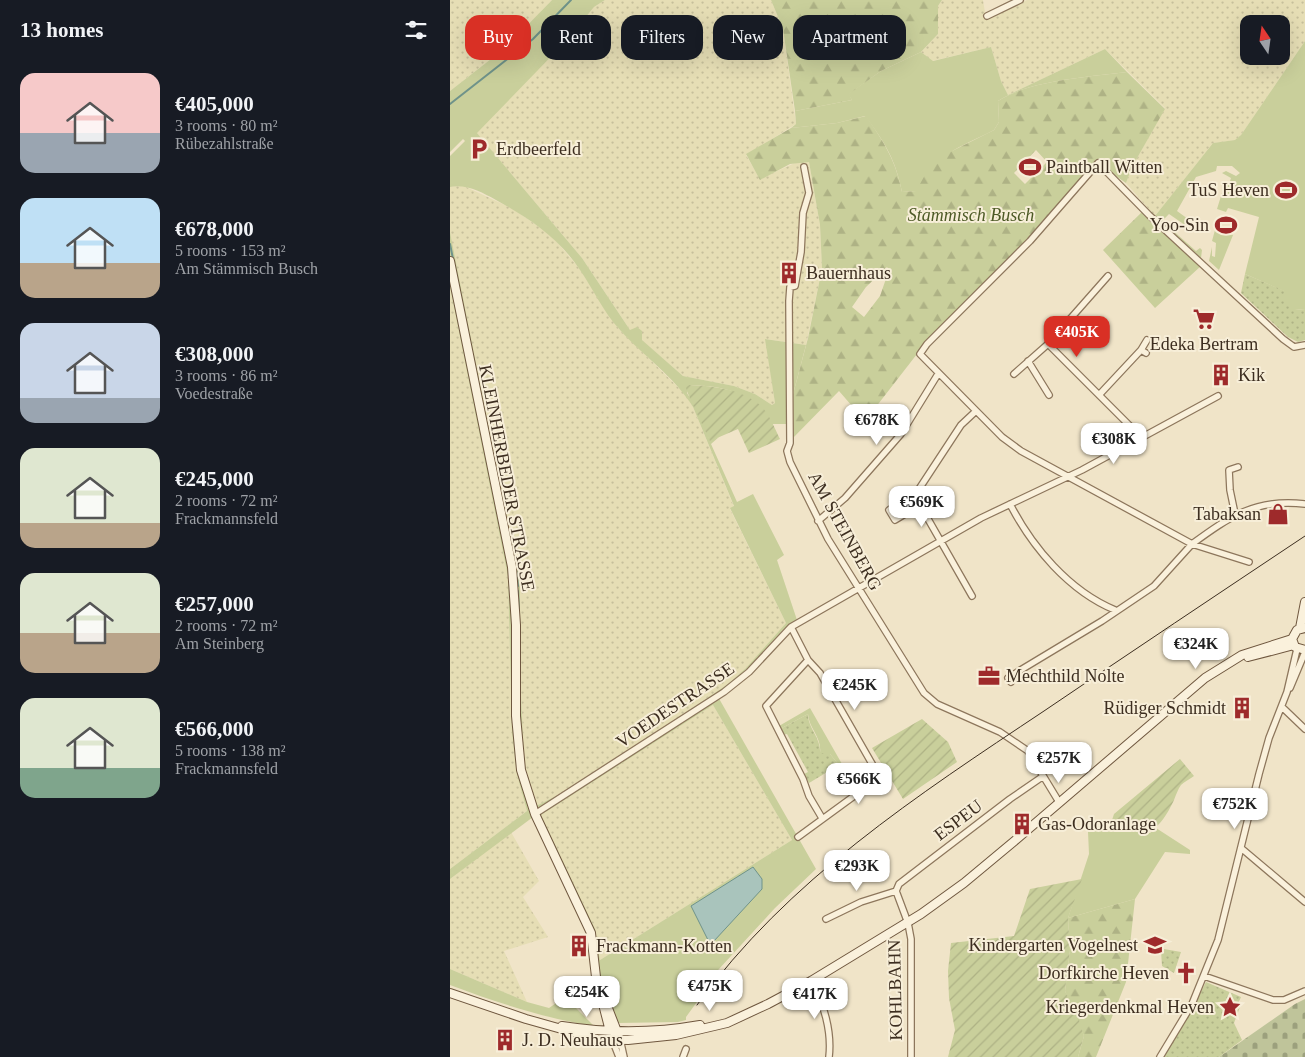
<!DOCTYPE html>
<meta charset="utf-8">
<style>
body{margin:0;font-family:Georgia,serif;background:#20242c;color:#f1f3f6;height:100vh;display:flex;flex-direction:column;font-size:19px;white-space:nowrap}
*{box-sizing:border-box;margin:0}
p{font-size:16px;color:#9ea1a6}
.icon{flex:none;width:28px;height:28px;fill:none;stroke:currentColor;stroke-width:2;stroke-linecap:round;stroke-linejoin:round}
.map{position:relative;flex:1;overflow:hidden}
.drawer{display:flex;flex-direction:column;background:#171b24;width:450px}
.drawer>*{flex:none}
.banner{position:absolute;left:15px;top:15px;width:475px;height:45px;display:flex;gap:10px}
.needle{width:32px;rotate:347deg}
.fabs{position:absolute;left:790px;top:15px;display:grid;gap:10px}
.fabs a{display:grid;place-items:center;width:50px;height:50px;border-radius:10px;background:#171b24;box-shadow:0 5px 20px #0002;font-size:25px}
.price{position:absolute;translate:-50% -42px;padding:0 11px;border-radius:10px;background:#fff;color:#222;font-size:16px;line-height:32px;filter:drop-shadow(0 1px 2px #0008)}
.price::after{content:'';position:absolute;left:50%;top:30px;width:15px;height:11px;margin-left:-8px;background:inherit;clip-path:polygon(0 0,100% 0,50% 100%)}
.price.active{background:#d93025;color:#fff}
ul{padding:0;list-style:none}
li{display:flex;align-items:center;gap:15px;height:125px;padding:0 20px}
li span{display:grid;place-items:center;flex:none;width:140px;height:100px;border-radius:15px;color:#555}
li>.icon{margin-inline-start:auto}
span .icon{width:60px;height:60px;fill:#fffc;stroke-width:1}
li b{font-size:21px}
h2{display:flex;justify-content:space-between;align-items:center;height:60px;padding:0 20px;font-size:21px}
.pill{padding:0 18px;border-radius:15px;background:#171b24;box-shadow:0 5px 20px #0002;font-size:18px;line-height:45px}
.pill.active{background:#d93025;color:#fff}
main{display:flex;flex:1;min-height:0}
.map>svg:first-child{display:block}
.farmland{fill:url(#farmland-dots);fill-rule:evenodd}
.grass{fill:#c9cf9b;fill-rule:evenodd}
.forest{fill:url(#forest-firs);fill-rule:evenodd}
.cemetery{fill:url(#cemetery-stones)}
.park{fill:url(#park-dots)}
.garden{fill:url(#garden-furrows)}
.water{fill:#a9c4bc;stroke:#6f938a}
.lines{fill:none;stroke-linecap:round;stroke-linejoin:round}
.stream{stroke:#6f938a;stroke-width:2}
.street-casing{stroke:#8d765c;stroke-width:8}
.secondary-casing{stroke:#6f573f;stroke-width:10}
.street{stroke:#faf1dc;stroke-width:5.5}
.secondary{stroke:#faf1dc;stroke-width:8}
.tram{stroke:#3d2e20;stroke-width:1}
.labels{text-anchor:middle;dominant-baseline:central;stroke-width:4;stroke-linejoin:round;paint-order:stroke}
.poi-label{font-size:18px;fill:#3d2e20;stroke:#f7eed8;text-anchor:start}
.park-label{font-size:18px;font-style:italic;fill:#4d5a26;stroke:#f7eed8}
.street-label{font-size:18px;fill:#3d2e20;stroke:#f7eed8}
</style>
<main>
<section class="drawer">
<h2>13 homes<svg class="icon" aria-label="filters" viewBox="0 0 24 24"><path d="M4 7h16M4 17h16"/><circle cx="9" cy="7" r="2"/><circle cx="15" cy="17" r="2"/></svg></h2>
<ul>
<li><span style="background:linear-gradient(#f6c9c9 60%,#9aa5b1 0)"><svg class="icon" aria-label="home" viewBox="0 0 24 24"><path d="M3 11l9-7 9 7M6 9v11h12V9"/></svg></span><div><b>€405,000</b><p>3 rooms · 80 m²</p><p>Rübezahlstraße</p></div></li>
<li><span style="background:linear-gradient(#bfe0f5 65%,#b9a48a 0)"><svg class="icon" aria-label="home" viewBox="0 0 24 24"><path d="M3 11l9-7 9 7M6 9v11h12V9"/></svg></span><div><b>€678,000</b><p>5 rooms · 153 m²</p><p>Am Stämmisch Busch</p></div></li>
<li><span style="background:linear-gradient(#c9d6e8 75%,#9aa5b1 0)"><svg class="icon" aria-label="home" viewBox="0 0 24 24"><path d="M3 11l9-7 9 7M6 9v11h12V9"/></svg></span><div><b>€308,000</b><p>3 rooms · 86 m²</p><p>Voedestraße</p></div></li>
<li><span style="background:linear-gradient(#dfe7d0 75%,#b9a48a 0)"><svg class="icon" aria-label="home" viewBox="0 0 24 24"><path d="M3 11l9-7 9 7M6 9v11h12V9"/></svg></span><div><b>€245,000</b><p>2 rooms · 72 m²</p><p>Frackmannsfeld</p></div></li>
<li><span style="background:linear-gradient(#dfe7d0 60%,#b9a48a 0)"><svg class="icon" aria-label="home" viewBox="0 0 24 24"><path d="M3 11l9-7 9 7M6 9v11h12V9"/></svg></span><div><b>€257,000</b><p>2 rooms · 72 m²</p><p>Am Steinberg</p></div></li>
<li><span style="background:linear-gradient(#dfe7d0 70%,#7fa58c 0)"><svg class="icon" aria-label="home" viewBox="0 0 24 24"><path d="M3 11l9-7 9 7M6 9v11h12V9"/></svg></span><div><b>€566,000</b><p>5 rooms · 138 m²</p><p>Frackmannsfeld</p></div></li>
</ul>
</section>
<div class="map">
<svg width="855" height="1057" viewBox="0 0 855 1057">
<defs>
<pattern id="farmland-dots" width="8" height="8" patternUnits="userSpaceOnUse" patternTransform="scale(1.25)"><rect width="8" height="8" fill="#e6deb5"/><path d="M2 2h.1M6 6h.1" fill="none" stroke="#c6bf9b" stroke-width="1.8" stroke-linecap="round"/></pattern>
<pattern id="forest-firs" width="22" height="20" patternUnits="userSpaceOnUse" patternTransform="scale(1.25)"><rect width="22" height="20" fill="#c9cf9b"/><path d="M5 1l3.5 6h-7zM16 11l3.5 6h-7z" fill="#aeb285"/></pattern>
<pattern id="cemetery-stones" width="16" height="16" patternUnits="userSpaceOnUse" patternTransform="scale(1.25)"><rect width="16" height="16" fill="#bfc49a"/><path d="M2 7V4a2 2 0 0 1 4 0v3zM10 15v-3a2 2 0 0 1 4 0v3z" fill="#9ca07d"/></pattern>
<pattern id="park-dots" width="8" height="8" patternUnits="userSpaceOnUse" patternTransform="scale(1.25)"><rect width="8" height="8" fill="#c9cf9b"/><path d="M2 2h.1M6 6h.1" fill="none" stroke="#aeb285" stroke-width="1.8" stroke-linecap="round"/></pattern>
<pattern id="garden-furrows" width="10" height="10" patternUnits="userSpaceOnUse" patternTransform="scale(1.25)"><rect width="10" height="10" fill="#c9cf9b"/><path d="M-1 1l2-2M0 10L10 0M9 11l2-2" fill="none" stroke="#aeb285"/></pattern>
</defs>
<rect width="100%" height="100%" fill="#f0e4c8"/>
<path class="farmland" d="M0 0H102L55 48 0 91Z
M155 0H321L333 29 346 124 296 155 310 179 358 157 370 225 372 268 356 345 316 339 325 403 322 405 305 394 284 386 233 376 180 330 132 258 26 132 118 39 144 7Z
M492 0H533L536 19 577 0H855V41L791 135 786 140 763 143 705 216 676 183 682 167 715 108 655 49 558 95 551 81 541 47 482 61 471 52 488 34V6ZM799 24H831V56H799Z
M12 185 63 209 101 235 129 268 169 329 235 394 243 407 284 507 280 509 336 623 296 668 278 684 186 746 112 793 86 806 78 783 74 759 70 675V586L0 232V187Z
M0 287 58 577 62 733 67 775 77 811 0 869Z
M263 705 342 840 150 960 145 929 91 815Z
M61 832 89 881 73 897 98 937 54 951 77 1002 0 969V879Z"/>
<path class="grass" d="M102 0H155L144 7 118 39 27 133 132 258 180 330 187 327 192 331V340L233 376 284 386 305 394 322 405 325 403 315 339 356 345 342 398V424H322C304 392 274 386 239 385L237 393 245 406 260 440 269 437 261 444 287 502 303 494 334 555 327 560 347 620 334 629 307 660 267 695 366 869 325 908 258 981 260 984 236 1017V1020L228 1022 168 1023 149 975 136 928 83 817 0 879V869L77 811 67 775 62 733 58 577 0 287V232L70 586V675L74 759 78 783 86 806 112 793 186 746 278 684 296 668 336 623 280 508 284 506 243 407C224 376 194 357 170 330 154 313 143 289 130 270 109 238 79 218 46 200 31 192 17 184 0 187V156L15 141 13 139 0 152V91L55 48ZM263 705 342 840 150 960 145 929 91 815Z
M855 41V309L845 310 834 306V291L795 274 809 217 778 208 776 212 767 209 775 183 779 184 781 178 772 173 776 171 786 176 790 173 782 166H767L766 171 746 177 727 211 738 219 735 225 719 214 712 221 746 251 750 248 752 250 751 258 705 216 763 143 785 140 791 135Z
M541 47 551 81 558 95 655 49 677 72C639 77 580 80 548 101L549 122 544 130C507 149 488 152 467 191L452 192C446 161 435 142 415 116L387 123 341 128 346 124 345 111 402 100 398 94 431 71 471 52 483 61Z
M765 230 783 235 769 270 759 261 762 247V256L765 257 766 243 762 241Z
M360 708 392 764 389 765 380 754 373 755 370 753C372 737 359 729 358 714L330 729 329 726Z
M662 820 675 830 700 833 706 828 740 850V854L715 852 685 899 618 918 639 854 638 832 642 827 661 832Z
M0 969 77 1002 99 1008 115 997 144 1026C94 1018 48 1003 0 985Z"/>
<path class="forest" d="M321 0H492L488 6V34L471 52 431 71 399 94 402 100 345 111 333 29Z
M677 72 715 109 682 167 676 183 646 162 563 257 474 345 415 421 389 391 342 439V398L358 338 372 268 370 225 359 162 340 164 310 180 296 154 341 128 387 123 416 116C434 142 446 161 452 192L466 191 476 173 492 156 544 130 549 122 548 101C580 80 639 77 677 72ZM586 150 597 162 575 184 564 173ZM437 267 439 270 430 296 414 317 402 307 416 287Z
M692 212 751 266 705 308 653 250Z
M685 899 676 982 646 1057H628L634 1036 615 991 620 950 618 918Z"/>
<path class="cemetery" d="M855 999V1057H769L845 1004Z"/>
<path class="park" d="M795 274 835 291 834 305 845 306V310L855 309V340L848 342 838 337 791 293Z
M358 714C358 729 371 737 370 753L380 754 389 765 359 783 354 774 358 772 337 734 333 735 330 729Z
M714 949 731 952 724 973 712 966 711 951Z
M756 982 791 997 787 1006 790 1007 784 1023 792 1040 769 1057H712L741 1011Z"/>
<path class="garden" d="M239 385C263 386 295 389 313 408 320 416 325 429 330 439L299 453 288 429 260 441C256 431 236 393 236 387Z
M472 719 498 742 507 762 453 799 422 748Z
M730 759 744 776C740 779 734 782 731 785 728 789 726 795 724 800 709 832 693 845 662 820L664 814Z
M632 879 618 918 620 950 615 991 627 1015 634 1036 628 1057H498L505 1030 499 998 498 971 501 943 564 936 580 889Z"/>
<path class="water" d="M303 867 312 879V889L264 941 259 942 241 906Z"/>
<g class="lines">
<path class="stream" d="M0 104 83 39 121 0
M0 244 3 259
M66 568 68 586
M68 591 69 614
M70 649V631"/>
<g class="street-casing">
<path id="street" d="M537 16 570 0
M354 167 359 193 353 213 351 252 345 286 340 287 339 301 340 443 337 451 340 462 378 539 474 693 487 704 550 732 578 751 609 802
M658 276 598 344 692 438
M855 345 844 347 833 339 699 215 648 163 580 241 477 344 470 354 552 437 571 451 742 544C779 517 806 498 855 504
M696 353 691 350 697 340
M578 361 599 395
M564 374 598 344
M649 395 691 350
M466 492 470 505 522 596
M560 504C582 547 619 591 665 610
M470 505 445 520 439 510 469 489 511 425 526 411
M785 514 780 490 779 470 788 467
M368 521 395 498 451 434 488 374
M341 627 358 660
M561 682 558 678 569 671 652 621 704 586 742 544 799 562
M840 688 855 652
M832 707 855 729
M85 814 274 692 299 672 341 627 531 518 632 470 768 396
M348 837 426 780 429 776 370 673 358 660 316 706 353 779 359 796 372 818
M791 848 855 902
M376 919 411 902 446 891
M754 976 823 1000H834L855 991
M361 981C374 1003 382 1032 379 1057
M162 1039 169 1057
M170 1039 174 1057
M233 1057 236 1049
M461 1057V939L458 923 446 891 449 884 560 799 592 777
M710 1057 742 1004 768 940 809 774 819 738 837 692 847 649"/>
</g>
<g class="secondary-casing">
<path id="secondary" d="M0 261 62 567 66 625V716L71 770 85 814 141 933 146 977 162 1039
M850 628 855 602
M855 628 847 630 842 639 845 647 855 650
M798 657 844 645
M0 993 76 1019 147 1039 178 1040 226 1035 277 1023 318 1004 361 981 471 914 514 883 568 838 755 678 792 655 842 639
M154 998 168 1034
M112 1026C157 1033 205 1033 250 1025"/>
</g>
<use href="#street" class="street"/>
<use href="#secondary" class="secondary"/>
<path class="tram" d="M247 1005C337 880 468 795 594 711 681 652 768 594 855 536"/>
</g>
<defs>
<g id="parking-bare" transform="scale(1.725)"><path d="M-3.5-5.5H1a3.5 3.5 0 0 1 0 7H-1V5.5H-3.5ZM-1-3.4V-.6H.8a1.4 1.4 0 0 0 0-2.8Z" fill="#9e2a2b" stroke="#f7eed8" stroke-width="2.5" paint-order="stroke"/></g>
<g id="stadium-bare" transform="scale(1.725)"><path d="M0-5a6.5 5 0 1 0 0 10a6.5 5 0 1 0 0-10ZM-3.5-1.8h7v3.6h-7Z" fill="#9e2a2b" stroke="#f7eed8" stroke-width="2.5" paint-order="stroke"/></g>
<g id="building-bare" transform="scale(1.725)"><path d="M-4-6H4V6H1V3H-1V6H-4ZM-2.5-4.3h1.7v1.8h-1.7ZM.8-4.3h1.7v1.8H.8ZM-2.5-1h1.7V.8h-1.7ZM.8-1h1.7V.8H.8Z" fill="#9e2a2b" stroke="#f7eed8" stroke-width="2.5" paint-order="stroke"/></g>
<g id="supermarket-bare" transform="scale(1.725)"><path d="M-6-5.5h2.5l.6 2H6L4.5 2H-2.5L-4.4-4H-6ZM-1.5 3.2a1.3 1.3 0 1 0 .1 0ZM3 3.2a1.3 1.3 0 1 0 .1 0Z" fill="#9e2a2b" stroke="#f7eed8" stroke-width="2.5" paint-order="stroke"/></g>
<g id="shop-bare" transform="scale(1.725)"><path d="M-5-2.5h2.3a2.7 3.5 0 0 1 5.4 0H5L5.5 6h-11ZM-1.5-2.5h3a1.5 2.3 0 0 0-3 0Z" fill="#9e2a2b" stroke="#f7eed8" stroke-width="2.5" paint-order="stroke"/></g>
<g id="office-bare" transform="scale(1.725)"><path d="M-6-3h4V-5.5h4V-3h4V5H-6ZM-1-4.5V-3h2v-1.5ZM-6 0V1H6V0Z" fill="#9e2a2b" stroke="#f7eed8" stroke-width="2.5" paint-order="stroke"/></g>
<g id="school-bare" transform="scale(1.725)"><path d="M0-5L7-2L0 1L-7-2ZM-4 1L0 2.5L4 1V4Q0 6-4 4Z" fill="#9e2a2b" stroke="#f7eed8" stroke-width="2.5" paint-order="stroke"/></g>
<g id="church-bare" transform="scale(1.725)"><path d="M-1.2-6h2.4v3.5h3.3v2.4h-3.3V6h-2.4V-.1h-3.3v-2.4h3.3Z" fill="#9e2a2b" stroke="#f7eed8" stroke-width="2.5" paint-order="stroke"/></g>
<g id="sight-bare" transform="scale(1.725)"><path d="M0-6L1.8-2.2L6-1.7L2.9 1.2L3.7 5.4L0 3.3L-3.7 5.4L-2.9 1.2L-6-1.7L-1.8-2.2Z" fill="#9e2a2b" stroke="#f7eed8" stroke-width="2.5" paint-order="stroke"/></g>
</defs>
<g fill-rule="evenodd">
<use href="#parking-bare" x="29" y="149"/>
<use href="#stadium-bare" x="580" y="167"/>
<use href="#stadium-bare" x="836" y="190"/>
<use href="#stadium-bare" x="776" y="225"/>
<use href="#building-bare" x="339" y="273"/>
<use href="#supermarket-bare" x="754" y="319"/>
<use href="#building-bare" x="771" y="375"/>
<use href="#shop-bare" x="828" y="514"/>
<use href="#office-bare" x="539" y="676"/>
<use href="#building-bare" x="792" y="708"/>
<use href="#building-bare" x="572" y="824"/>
<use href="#school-bare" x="705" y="945"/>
<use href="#building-bare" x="129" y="946"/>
<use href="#church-bare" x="736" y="973"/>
<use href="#sight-bare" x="780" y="1007"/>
<use href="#building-bare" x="55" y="1040"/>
</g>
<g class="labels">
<g class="poi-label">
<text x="46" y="149">Erdbeerfeld</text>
<text x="596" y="167">Paintball Witten</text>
<text x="819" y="190" text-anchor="end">TuS Heven</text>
<text x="759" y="225" text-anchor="end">Yoo-Sin</text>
<text x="356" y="273">Bauernhaus</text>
<text x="754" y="344" text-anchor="middle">Edeka Bertram</text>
<text x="788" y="375">Kik</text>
<text x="811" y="514" text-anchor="end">Tabaksan</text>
<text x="556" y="676">Mechthild Nolte</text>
<text x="776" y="708" text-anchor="end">Rüdiger Schmidt</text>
<text x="588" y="824">Gas-Odoranlage</text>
<text x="688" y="945" text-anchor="end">Kindergarten Vogelnest</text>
<text x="146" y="946">Frackmann-Kotten</text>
<text x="719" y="973" text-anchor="end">Dorfkirche Heven</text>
<text x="764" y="1007" text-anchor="end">Kriegerdenkmal Heven</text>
<text x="72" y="1040">J. D. Neuhaus</text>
</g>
<g class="park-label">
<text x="521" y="215">Stämmisch Busch</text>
</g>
<g class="street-label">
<text transform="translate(57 478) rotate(79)">KLEINHERBEDER STRASSE</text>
<text transform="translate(395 531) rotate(61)">AM STEINBERG</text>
<text transform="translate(225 705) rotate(-34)">VOEDESTRASSE</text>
<text transform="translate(508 820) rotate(-37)">ESPEU</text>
<text transform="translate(445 990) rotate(-91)">KOHLBAHN</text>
</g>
</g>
</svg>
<div class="fabs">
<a><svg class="needle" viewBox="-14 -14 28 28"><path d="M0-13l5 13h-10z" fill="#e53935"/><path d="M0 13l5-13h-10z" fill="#9ea1a6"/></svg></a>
</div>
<b class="price active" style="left:627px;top:358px">€405K</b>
<b class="price" style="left:427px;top:446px">€678K</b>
<b class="price" style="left:664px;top:465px">€308K</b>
<b class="price" style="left:472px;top:528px">€569K</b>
<b class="price" style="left:746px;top:670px">€324K</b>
<b class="price" style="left:405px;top:711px">€245K</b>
<b class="price" style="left:609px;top:784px">€257K</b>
<b class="price" style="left:409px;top:805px">€566K</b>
<b class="price" style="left:785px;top:830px">€752K</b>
<b class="price" style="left:407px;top:892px">€293K</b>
<b class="price" style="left:260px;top:1012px">€475K</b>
<b class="price" style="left:137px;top:1018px">€254K</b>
<b class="price" style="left:365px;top:1020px">€417K</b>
<div class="banner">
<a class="pill active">Buy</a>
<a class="pill">Rent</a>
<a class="pill">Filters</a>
<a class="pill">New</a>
<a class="pill">Apartment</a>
</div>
</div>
</main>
